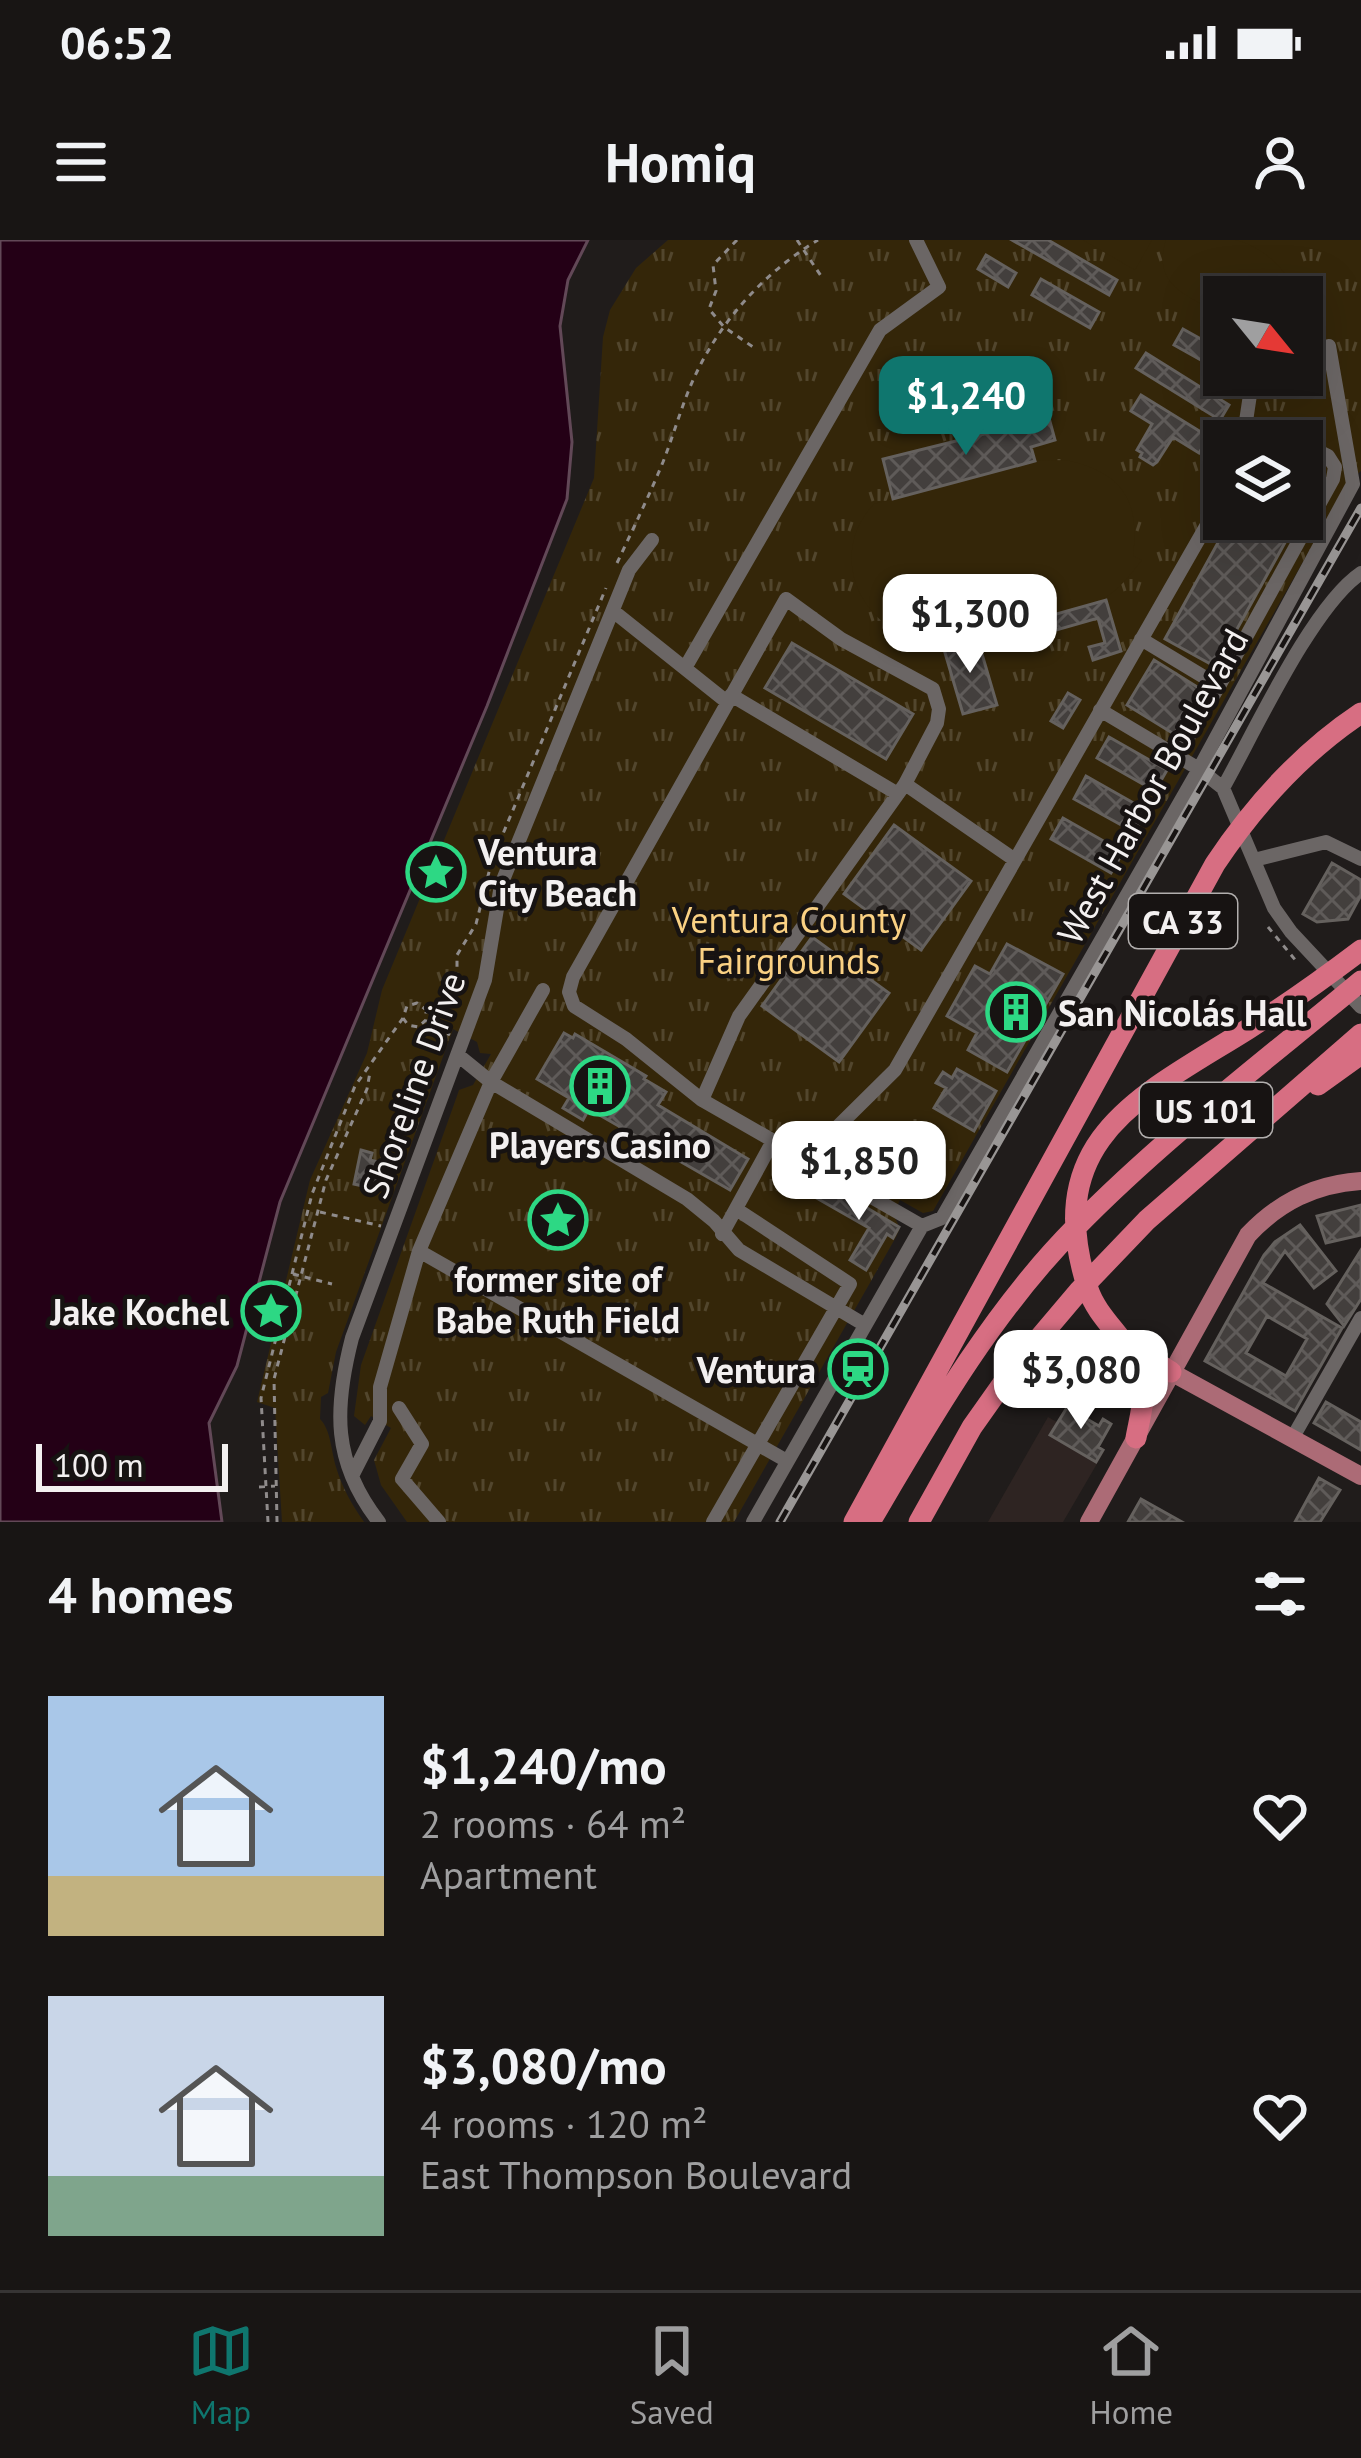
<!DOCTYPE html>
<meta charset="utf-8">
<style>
body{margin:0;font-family:"PT Sans",sans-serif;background:#211e1d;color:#f1f3f6;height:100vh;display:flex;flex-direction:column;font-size:45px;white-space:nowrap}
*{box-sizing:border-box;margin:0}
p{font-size:39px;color:#9f9fa0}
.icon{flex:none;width:66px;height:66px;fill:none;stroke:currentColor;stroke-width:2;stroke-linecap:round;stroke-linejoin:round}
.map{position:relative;height:1282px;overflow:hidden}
.details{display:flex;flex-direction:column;background:#181514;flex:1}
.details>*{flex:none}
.needle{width:78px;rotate:120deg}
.tools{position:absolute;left:1203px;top:36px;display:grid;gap:24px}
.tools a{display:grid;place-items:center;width:120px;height:120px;border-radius:0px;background:#181514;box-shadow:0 12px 48px #0002,0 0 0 3px #363434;font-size:60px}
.scale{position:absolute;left:36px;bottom:30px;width:192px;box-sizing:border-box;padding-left:12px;border:6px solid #f3f0f0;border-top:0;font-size:33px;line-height:42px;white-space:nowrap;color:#f3f0f0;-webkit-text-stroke:9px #171312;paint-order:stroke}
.price{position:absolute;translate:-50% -102px;padding:0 27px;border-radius:24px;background:#fff;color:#222;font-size:39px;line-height:78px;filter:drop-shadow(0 3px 6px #0008)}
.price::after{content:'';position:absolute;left:50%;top:72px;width:36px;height:27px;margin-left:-18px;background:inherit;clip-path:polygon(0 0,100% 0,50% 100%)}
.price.on{background:#0f766e;color:#fff}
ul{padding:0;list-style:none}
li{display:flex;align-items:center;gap:36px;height:300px;padding:0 48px}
li span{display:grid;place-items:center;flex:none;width:336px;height:240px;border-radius:0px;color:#555}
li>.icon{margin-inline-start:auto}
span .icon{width:144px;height:144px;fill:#fffc;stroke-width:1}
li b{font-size:51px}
h2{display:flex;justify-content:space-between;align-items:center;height:144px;padding:0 48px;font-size:51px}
.status{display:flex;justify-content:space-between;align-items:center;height:84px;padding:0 60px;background:#181514;direction:ltr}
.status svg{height:33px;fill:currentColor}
header{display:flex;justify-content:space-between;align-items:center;height:156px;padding:0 48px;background:#181514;font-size:54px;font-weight:700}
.tabs{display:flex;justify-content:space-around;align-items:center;height:168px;border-top:3px solid #363434;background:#181514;font-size:33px;color:#9f9fa0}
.tabs a{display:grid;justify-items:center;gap:6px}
.tabs .on{color:#0f766e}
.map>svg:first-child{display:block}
.built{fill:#2e2422}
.park{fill:url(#park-tufts);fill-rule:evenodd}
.pitch{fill:#342609}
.water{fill:#240016;stroke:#624857;stroke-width:3}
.building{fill:url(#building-cross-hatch);stroke:#65615e;stroke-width:3;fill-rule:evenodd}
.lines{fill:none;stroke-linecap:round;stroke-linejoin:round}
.path{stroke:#8f8b8b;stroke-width:3;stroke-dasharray:6 6;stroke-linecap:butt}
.minor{stroke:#6b6665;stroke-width:14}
.major{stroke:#ac6b76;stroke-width:18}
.highway{stroke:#d76e82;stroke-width:21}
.rail-casing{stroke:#999695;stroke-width:9}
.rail{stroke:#171312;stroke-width:4.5;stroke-dasharray:14;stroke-linecap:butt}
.labels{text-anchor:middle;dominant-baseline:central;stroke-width:9;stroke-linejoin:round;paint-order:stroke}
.shield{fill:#171312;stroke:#b1aead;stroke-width:3}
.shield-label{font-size:33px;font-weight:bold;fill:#f3f0f0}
.street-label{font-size:36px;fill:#f3f0f0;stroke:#171312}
.poi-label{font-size:36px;font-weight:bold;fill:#f3f0f0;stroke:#171312;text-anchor:start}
.park-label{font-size:36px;fill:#fad183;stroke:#171312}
</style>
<div class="status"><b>06:52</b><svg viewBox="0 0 49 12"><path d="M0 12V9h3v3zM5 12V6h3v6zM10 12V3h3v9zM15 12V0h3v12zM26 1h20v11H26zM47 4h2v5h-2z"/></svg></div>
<header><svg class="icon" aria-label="menu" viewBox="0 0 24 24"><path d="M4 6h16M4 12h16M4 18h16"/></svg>Homiq<svg class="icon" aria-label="person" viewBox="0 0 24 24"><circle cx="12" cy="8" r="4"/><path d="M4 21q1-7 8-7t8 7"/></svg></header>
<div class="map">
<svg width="1361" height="1282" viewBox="0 0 1361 1282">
<defs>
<pattern id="park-tufts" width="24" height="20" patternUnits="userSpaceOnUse" patternTransform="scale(3)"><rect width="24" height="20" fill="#342609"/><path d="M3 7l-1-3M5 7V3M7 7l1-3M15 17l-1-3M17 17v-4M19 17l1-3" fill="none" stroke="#52462d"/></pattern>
<pattern id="building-cross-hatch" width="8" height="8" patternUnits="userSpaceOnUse" patternTransform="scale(3)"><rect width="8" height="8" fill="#433f3d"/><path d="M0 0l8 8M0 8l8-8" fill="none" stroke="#5f5b59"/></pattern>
</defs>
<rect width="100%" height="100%" fill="#201c1b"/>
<path class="built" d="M1048 1177 1105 1210 1063 1282H988Z"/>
<path class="park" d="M668 0H1361V231L1349 241 933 971 923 973 900 960 893 974 900 988 896 997 734 1282H407L381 1245 374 1220 391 1188 371 1176 365 1185 354 1176 361 1125 457 856 459 850 473 845 491 814 480 813 477 802 453 789 336 1112 328 1153 321 1157 320 1179C331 1190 331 1211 336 1227 342 1247 352 1265 364 1282H282L275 1168 257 1162 310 940 367 813 382 750 594 238 603 97 610 70 636 28ZM1224 57H1302V135H1224ZM1224 201H1302V279H1224Z"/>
<path class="pitch" d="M1083 0H1152L1135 30Z
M1166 0C1188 0 1214 0 1235 0 1260 5 1292 31 1294 57H1224V76C1190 56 1151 47 1166 0Z
M1066 220C1122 233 1140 258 1133 316L1142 320C1131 334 1119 350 1103 359 1087 368 962 405 944 406 936 406 925 401 917 399 856 383 829 311 874 264L1035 221Z"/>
<path class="water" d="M0 0H588L568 40 560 86 572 202 567 259 487 466 280 962 237 1126 209 1183 222 1282H0Z"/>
<path class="building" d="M1012 0H1048L1117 40 1109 55Z
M986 15 1016 33 1008 47 978 29Z
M1041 39 1099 72 1090 88 1032 55Z
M1183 89 1224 112V133L1174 105Z
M1146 113 1229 165 1220 180 1136 128Z
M1141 155 1209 197 1199 213 1173 197 1157 222 1153 225 1140 217 1142 213 1137 210 1152 184 1131 171Z
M1049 178 1055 200 1031 207 1035 221 893 259 883 219Z
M1302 216 1323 229 1302 272Z
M1231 279H1298L1216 427 1165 399Z
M1106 360 1121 411 1093 420 1089 407 1105 403 1098 378 1046 393 1042 378Z
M977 397 997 465 963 474 943 406Z
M792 403 913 474 886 519 765 448Z
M1154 420 1202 450 1174 494 1127 465Z
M1068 453 1080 460 1063 488 1051 481Z
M1109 497 1167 530 1155 551 1097 518Z
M1086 536 1146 570 1134 592 1074 559Z
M1063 578 1123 612 1111 633 1051 599Z
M894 585 971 641 921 710 844 654Z
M1332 623 1361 640V655L1348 679 1317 682 1303 674Z
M812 697 889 753 839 822 762 766Z
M1007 704 1063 734 1007 832 968 810 977 793 947 776 975 726 990 734Z
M564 793 573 798 575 794 646 836 644 839 666 852 658 865 748 919 730 950 589 869 583 880 563 868 569 858 537 839Z
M957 829 996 851 974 891 934 868 946 848 936 843 943 832 952 838Z
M361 910 372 913 370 920 382 923 376 949 354 944Z
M822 941 899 987 893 998 887 994 866 1030 850 1020 869 988 813 956Z
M1361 965V995L1326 1003 1317 976Z
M1300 985 1336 1031 1314 1048 1285 1011 1263 1043 1342 1088 1295 1171 1205 1121 1264 1015 1275 1002ZM1267 1076 1307 1099 1286 1136 1246 1113Z
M1361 1010V1059L1344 1086 1327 1064Z
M1071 1161 1084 1169 1080 1175 1099 1186 1103 1179 1111 1184 1098 1207 1103 1210 1096 1222 1050 1195Z
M1326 1162 1361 1182V1210L1314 1183Z
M1319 1238 1340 1250 1320 1282H1295Z
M1141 1259 1182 1282H1128Z"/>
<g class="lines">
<path class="path" d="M737 0 713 25 716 51 709 69 724 87 753 107
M797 0 821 36
M617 323C633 289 649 256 663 222 672 199 679 175 688 152 713 89 760 35 818 0
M1268 687 1297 722
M426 770 445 762 457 747V715L476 684 492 620 606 348
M403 778 408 785 418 787 426 780V772
M427 781 450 795
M320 972 381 986
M293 1034 332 1044
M259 1247 275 1246
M268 1282 261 1158 312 954 355 846 403 778 407 766 417 763 425 769
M277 1282 274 1139 326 940 367 849 370 832"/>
<path class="minor" d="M1245 184 1296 201
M1243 201 1253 135
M613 371 727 462
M1141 399 1219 446 1177 516
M685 428 880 90 939 47 916 0
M1219 446 1333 239 1335 227 1328 216 1302 203
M731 455 898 554
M1100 470 1199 529 1223 548 1274 668 1291 692 1361 767
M905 544 1015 620
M1223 548C1254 493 1312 366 1361 333
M1254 620 1326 602 1361 619
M459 816 491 842 687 959 714 981 739 1010 865 1085
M702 860 739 776 905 544 937 483 939 469 933 449 841 399 786 359 573 737 569 752 574 766 626 799 702 860 922 986
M805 919 895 830 1224 255
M922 986 942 978 1199 529 1353 244 1329 106 1302 112
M722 994 773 901
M419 1011 787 1221
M399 1168 422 1204 402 1239 439 1282
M1293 1197 1361 1078
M353 1234 380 1181V1147L419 1011 491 842 543 750
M379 1282C332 1222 334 1168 352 1098L485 740 501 645 629 330 652 300
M713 1282 850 1044 736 969
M753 1282 922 986"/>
<path class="major" d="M1171 1132 1361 1236
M1089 1282 1248 995C1279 962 1315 944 1361 941"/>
<path class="highway" d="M1318 845 1361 814
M1131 1107 1171 1132
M1136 1198C1139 1181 1145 1161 1143 1143 1138 1106 1099 1083 1088 1049 1039 898 1143 855 1248 789 1286 765 1324 738 1361 710
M854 1282 1215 624C1255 564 1301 513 1361 473
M870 1282C930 1180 991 1073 1075 988 1163 898 1265 821 1361 741
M919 1282 972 1187 1013 1129 1079 1051 1147 980 1361 794"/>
<g class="rail-casing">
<path id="rail" d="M780 1282 1361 268"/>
</g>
<use href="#rail" class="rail"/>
</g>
<defs>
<g id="sight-ring" transform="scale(3)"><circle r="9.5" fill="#171312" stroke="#2dd884" stroke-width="1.5"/><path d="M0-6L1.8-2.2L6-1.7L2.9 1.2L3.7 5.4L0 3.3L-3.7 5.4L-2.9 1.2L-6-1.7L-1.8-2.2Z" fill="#2dd884"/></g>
<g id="building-ring" transform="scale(3)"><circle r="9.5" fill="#171312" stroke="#2dd884" stroke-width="1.5"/><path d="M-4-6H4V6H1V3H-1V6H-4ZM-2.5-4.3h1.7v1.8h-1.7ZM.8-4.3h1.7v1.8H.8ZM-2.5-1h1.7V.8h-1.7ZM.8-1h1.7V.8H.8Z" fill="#2dd884"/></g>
<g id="station-ring" transform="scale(3)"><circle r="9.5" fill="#171312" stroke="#2dd884" stroke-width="1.5"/><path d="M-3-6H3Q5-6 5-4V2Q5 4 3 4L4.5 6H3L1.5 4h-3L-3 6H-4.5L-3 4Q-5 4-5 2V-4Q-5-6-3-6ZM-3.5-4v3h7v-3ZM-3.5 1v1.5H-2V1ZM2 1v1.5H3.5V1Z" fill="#2dd884"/></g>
</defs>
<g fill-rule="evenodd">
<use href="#sight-ring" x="436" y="632"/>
<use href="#building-ring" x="1016" y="772"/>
<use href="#building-ring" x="600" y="846"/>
<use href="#sight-ring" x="558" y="980"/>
<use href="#sight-ring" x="271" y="1071"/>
<use href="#station-ring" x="858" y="1129"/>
</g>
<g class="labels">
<g class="shield">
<rect x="1129" y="654" width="108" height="54" rx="9"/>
<rect x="1140" y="843" width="132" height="54" rx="9"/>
</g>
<g class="shield-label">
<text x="1183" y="681">CA 33</text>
<text x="1206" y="870">US 101</text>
</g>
<g class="street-label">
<text transform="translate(1152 546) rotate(-61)">West Harbor Boulevard</text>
<text transform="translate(413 845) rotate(-70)">Shoreline Drive</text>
</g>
<g class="poi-label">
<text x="478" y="611">Ventura<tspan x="478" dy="41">City Beach</tspan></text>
<text x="1058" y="772">San Nicolás Hall</text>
<text x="600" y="904" text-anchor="middle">Players Casino</text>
<text x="558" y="1038" text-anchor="middle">former site of<tspan x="558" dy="41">Babe Ruth Field</tspan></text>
<text x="229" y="1071" text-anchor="end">Jake Kochel</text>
<text x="816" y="1129" text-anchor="end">Ventura</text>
</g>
<g class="park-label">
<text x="789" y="679">Ventura County<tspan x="789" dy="41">Fairgrounds</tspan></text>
</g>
</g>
</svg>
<div class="tools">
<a><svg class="needle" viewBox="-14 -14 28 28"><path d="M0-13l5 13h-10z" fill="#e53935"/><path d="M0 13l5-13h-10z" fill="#9f9fa0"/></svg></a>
<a><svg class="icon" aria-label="layers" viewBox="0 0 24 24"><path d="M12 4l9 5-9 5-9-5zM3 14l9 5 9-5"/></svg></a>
</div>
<div class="scale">100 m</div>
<b class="price on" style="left:966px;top:218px">$1,240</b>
<b class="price" style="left:970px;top:436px">$1,300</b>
<b class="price" style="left:859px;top:983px">$1,850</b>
<b class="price" style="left:1081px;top:1192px">$3,080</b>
</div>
<section class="details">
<h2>4 homes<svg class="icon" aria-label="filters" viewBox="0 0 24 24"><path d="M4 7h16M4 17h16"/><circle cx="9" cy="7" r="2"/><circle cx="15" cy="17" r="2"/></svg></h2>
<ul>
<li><span style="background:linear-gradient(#a9c7e8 75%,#c2b280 0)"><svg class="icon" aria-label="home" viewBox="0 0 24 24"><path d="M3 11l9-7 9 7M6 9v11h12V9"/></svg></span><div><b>$1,240/mo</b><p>2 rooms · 64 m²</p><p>Apartment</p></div><svg class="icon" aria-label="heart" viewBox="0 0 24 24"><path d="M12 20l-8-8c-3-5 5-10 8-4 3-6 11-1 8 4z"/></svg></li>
<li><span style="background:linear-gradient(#c9d6e8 75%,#7fa58c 0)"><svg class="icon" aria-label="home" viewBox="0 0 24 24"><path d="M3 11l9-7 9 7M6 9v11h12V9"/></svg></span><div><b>$3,080/mo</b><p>4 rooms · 120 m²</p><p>East Thompson Boulevard</p></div><svg class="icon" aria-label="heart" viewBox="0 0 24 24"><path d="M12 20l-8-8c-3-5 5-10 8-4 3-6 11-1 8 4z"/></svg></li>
</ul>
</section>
<nav class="tabs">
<a class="on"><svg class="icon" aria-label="map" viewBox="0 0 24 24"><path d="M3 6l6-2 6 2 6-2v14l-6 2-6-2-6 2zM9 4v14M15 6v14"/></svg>Map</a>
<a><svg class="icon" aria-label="saved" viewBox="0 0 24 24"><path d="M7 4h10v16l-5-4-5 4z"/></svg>Saved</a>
<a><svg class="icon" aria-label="home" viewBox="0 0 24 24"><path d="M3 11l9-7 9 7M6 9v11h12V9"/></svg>Home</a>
</nav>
